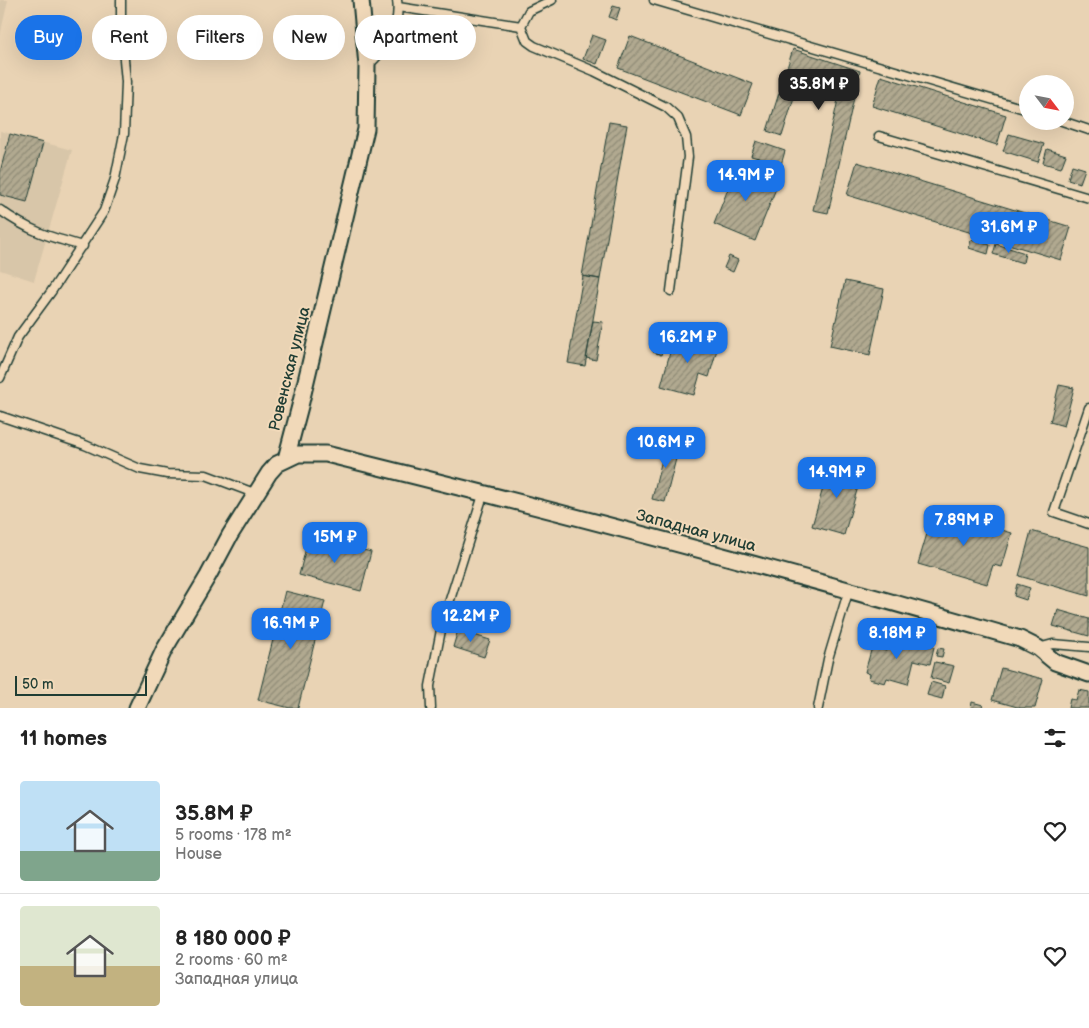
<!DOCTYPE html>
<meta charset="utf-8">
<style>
body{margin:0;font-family:"Balsamiq Sans",sans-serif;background:#f2f2f2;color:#222;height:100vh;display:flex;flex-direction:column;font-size:19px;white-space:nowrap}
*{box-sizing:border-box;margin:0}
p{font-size:16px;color:#767676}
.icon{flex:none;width:28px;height:28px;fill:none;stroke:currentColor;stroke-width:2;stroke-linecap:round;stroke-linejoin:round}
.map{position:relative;height:708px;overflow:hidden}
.panel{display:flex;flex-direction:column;background:#fff;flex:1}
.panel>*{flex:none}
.hud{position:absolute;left:15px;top:15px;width:500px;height:45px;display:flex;gap:10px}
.needle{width:32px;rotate:122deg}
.tools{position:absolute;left:1019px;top:75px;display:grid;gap:10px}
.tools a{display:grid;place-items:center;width:55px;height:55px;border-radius:50%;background:#fff;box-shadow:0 5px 20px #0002;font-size:25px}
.scale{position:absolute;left:15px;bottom:12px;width:132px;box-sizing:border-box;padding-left:5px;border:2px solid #1f3d34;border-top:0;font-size:14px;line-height:18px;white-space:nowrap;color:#1f3d34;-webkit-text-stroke:4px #f1d9b9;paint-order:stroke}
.price{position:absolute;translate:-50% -42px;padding:0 11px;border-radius:10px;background:#1a73e8;color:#fff;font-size:16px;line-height:32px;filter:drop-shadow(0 1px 2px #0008)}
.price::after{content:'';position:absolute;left:50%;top:30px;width:15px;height:11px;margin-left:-8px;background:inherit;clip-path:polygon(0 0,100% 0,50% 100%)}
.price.on{background:#222;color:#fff}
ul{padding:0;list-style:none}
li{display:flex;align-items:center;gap:15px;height:125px;padding:0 20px}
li+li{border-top:1px solid #e0e0e0}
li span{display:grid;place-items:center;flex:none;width:140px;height:100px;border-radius:5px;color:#555}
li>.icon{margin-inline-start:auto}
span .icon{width:60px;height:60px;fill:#fffc;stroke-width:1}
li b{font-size:21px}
h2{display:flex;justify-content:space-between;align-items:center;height:60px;padding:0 20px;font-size:21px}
.chip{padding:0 18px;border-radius:22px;background:#fff;box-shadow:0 5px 20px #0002;font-size:18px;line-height:45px}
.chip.on{background:#1a73e8;color:#fff}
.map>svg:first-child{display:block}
.built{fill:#d8c6a9}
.building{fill:url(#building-hatch);stroke:#1f3d34}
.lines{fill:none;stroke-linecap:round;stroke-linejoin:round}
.service-casing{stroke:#1f3d34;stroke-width:11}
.minor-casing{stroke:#1f3d34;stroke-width:19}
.service{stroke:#f1d9b9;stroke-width:8}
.minor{stroke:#f1d9b9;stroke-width:15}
.labels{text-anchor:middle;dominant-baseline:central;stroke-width:4;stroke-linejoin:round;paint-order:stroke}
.street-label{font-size:16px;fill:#1f3d34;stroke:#f1d9b9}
</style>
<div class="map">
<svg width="1089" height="708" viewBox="0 0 1089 708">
<defs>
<pattern id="building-hatch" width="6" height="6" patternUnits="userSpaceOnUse" patternTransform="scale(1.25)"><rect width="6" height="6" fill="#b1a990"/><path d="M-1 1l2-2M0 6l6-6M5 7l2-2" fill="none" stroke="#8f8b76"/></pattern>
</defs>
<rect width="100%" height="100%" fill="#e9d3b4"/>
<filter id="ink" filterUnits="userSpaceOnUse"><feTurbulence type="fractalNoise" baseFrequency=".02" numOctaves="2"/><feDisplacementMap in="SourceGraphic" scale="10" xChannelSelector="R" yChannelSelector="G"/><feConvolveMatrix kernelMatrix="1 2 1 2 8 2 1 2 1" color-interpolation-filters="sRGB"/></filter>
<g filter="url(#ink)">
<path class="built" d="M0 0H8L0 36Z
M0 131 72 150 34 281 0 270Z"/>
<path class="building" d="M613 6 620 8 616 20 609 17Z
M592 35 606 40 597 64 583 59Z
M630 36 753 84 741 115 618 68Z
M793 49 860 71 828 213 813 210 840 91 800 78 782 136 767 131Z
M881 76 1006 115 997 145 872 106Z
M609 122 627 125 600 279 582 276Z
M10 134 43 143 27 202 0 195V172Z
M1009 134 1044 144 1038 162 1003 151Z
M756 141 785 151 778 175 763 171 767 160 751 156Z
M1047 149 1066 155 1061 168 1043 163Z
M857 162 1071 227 1061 260 847 195Z
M738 164 779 181 755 241 714 224Z
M1072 165 1085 169 1080 183 1068 179Z
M971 240 990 245 988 254 969 248Z
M996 244 1025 253 1023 263 993 254Z
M729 256 738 260 733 272 724 268Z
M583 276 600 279 585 366 568 363Z
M845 281 884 289 870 355 830 346Z
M593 321 603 322 596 360 586 358Z
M660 327 668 329 661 355 653 352Z
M675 334 718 346 709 377 700 374 694 395 661 386Z
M1059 385 1074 388 1064 426 1050 422Z
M668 436 681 439 665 502 652 499Z
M830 464 862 473 844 535 812 526Z
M934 510 1012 533 1002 567 993 565 987 584 918 564Z
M1031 531 1089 547V596L1019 576Z
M309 536 371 552 361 591 299 575Z
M1017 584 1030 588 1026 600 1014 596Z
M285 591 325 601 298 708H290L258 700Z
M1058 610 1089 619V636L1053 626Z
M458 630 490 640 484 657 453 647Z
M890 636 934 647 930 664 914 660 908 684 887 678 885 683 869 679 870 674 865 672 872 647 886 651Z
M938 648 944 649 942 657 936 656Z
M935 662 954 666 949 683 931 678Z
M1001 668 1043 679 1035 708H1021L992 700Z
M931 682 945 686 942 699 927 695Z
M1079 690 1089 692V708H1068L1070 699 1076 700Z
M972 702 983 705 982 708H971Z"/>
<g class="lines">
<g class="service-casing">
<path id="service" d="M654 0 1028 110
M398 7 521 26 529 11 552 0
M521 26 527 41 534 46 594 71 666 107 678 118 686 137 688 157 671 291
M367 66C386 50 401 26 397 0
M1062 121 1089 130
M879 136 1089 198
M0 210C29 231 49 237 83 246
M0 378 18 337 51 292 104 211 115 179 124 134 126 82 121 26V0
M1089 408 1054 512 1089 524
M0 416 85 445 140 469 167 474 206 475 254 493
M1038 648 1053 644 1089 647
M431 708 430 686 442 625 484 492
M818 708 828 659 849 589"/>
</g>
<g class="minor-casing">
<path id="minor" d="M286 459 300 406 366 129 367 66 361 0
M137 708 164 650 208 576 230 535 269 473 277 464 298 454H326C558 511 790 572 1020 639L1038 648 1055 662 1089 674"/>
</g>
<use href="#service" class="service"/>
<use href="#minor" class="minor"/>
</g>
</g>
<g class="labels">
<g class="street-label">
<text transform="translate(290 369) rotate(-76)">Ровенская улица</text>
<text transform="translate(696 531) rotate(15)">Западная улица</text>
</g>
</g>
</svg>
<div class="tools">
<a><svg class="needle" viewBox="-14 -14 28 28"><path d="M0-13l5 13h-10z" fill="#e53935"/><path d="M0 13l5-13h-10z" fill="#767676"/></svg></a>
</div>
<div class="scale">50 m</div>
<b class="price on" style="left:819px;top:111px">35.8M ₽</b>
<b class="price" style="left:746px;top:202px">14.9M ₽</b>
<b class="price" style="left:1009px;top:254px">31.6M ₽</b>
<b class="price" style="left:688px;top:364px">16.2M ₽</b>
<b class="price" style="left:666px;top:469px">10.6M ₽</b>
<b class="price" style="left:837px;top:499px">14.9M ₽</b>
<b class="price" style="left:964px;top:547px">7.89M ₽</b>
<b class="price" style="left:335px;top:564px">15M ₽</b>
<b class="price" style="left:471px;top:643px">12.2M ₽</b>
<b class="price" style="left:291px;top:650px">16.9M ₽</b>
<b class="price" style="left:897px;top:660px">8.18M ₽</b>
<div class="hud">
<a class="chip on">Buy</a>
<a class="chip">Rent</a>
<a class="chip">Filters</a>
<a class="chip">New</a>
<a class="chip">Apartment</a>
</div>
</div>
<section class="panel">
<h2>11 homes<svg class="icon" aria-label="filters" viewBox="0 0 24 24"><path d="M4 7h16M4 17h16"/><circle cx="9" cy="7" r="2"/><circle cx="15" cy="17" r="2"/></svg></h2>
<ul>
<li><span style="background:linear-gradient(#bfe0f5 70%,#7fa58c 0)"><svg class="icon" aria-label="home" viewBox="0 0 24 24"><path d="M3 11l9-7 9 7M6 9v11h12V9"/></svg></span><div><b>35.8M ₽</b><p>5 rooms · 178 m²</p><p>House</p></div><svg class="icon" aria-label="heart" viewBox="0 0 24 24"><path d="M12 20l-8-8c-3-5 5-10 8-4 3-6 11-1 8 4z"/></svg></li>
<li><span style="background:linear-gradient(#dfe7d0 60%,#c2b280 0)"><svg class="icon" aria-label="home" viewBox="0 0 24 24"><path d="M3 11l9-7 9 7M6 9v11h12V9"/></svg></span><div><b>8 180 000 ₽</b><p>2 rooms · 60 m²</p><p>Западная улица</p></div><svg class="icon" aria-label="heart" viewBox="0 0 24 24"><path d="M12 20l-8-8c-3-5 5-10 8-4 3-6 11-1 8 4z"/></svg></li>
</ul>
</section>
